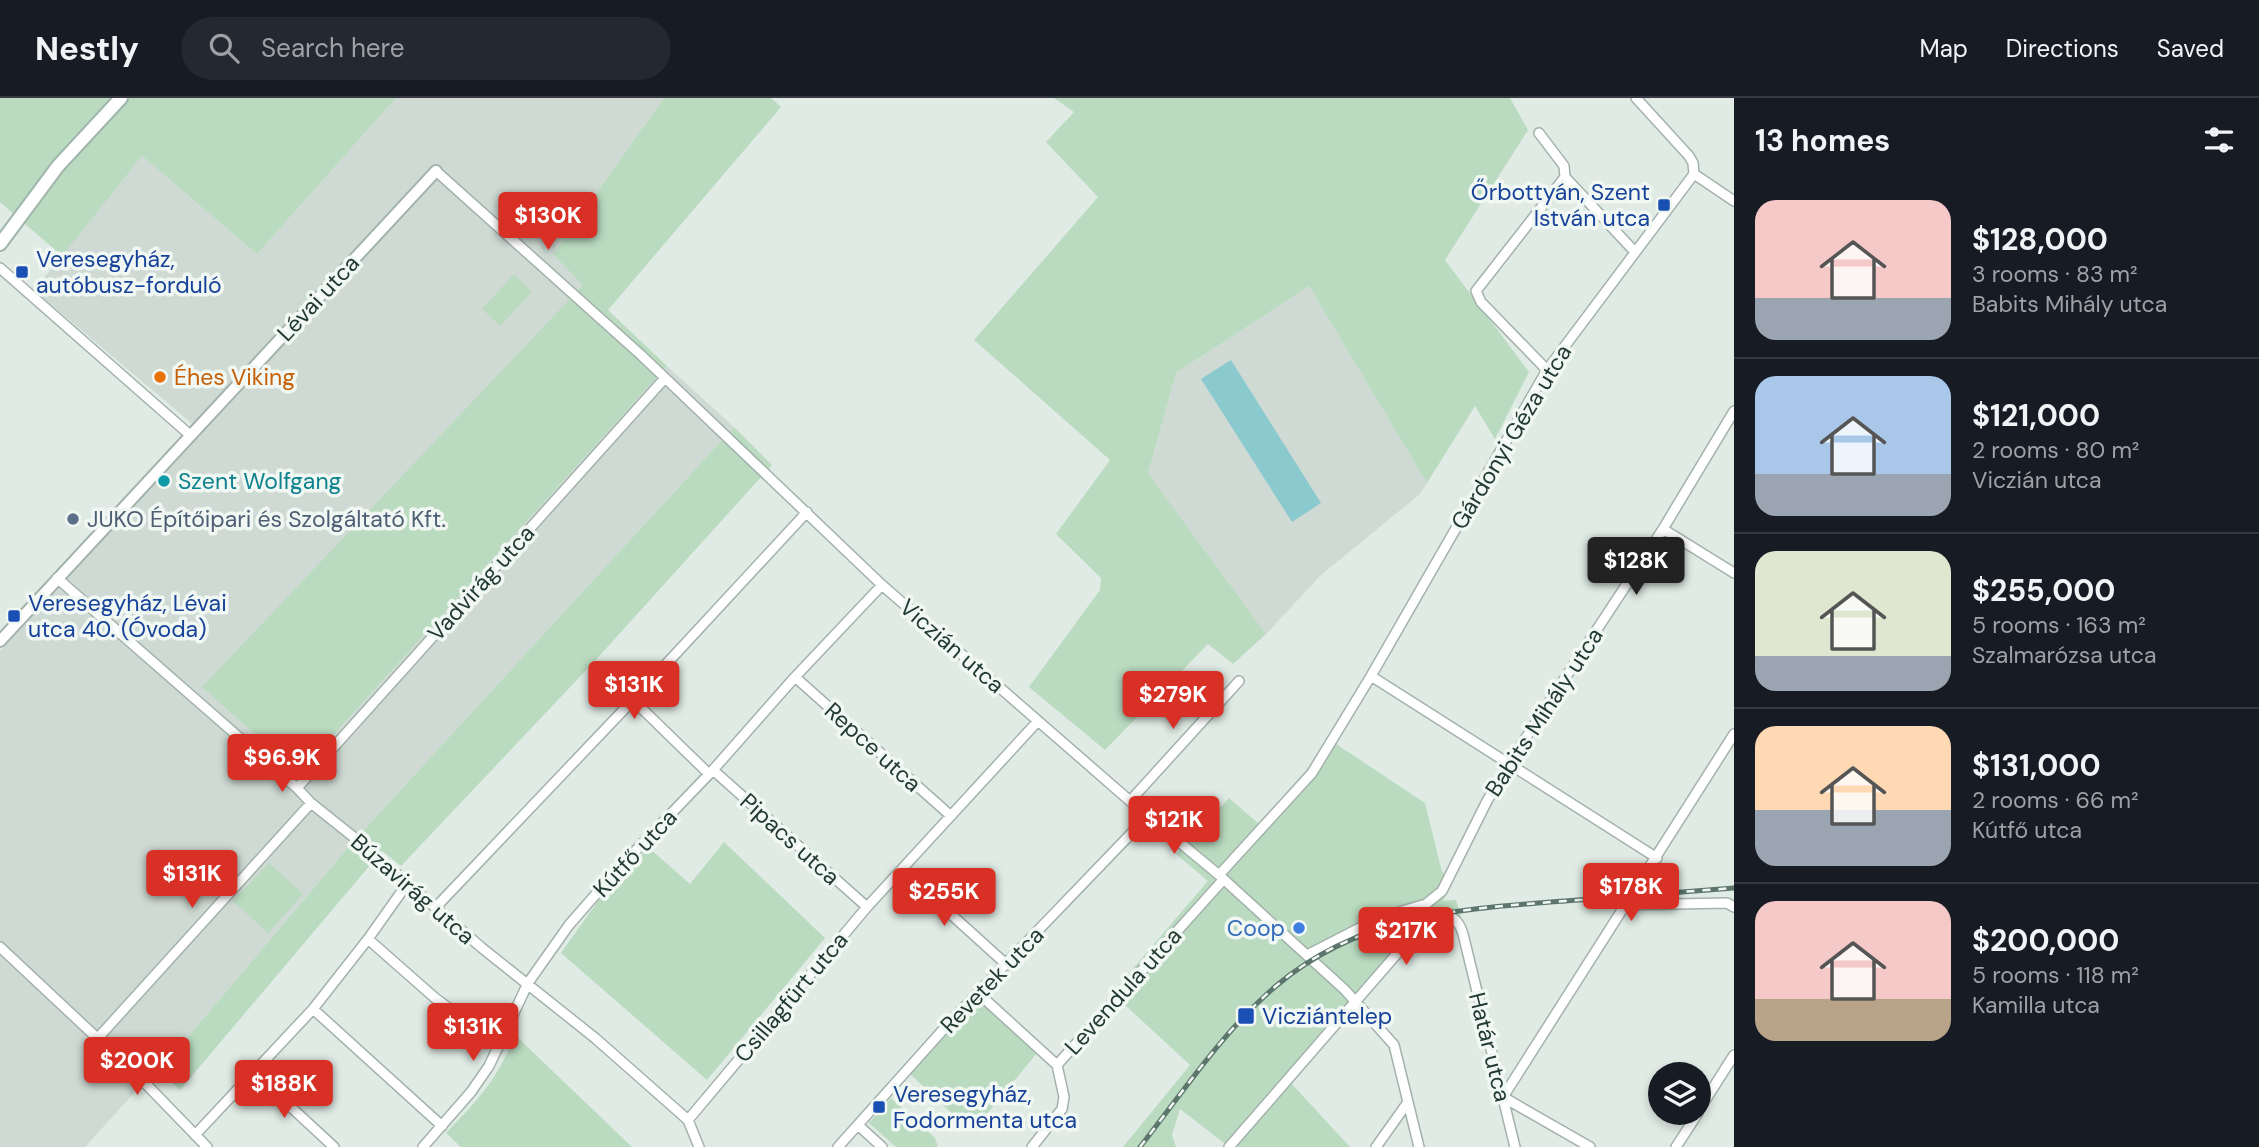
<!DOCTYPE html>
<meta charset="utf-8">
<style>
body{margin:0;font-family:"DM Sans",sans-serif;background:#242831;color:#f1f3f6;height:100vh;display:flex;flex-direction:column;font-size:26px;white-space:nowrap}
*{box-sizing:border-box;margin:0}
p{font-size:23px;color:#9ea1a6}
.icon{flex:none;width:38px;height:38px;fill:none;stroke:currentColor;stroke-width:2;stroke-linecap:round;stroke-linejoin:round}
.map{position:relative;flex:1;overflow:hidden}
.drawer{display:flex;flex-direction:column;background:#171b24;width:525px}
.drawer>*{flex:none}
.tools{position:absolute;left:1648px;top:964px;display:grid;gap:14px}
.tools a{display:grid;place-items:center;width:63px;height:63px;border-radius:50%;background:#171b24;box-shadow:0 4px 10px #0003;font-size:35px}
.price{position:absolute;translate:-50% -60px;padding:0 16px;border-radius:7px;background:#d93025;color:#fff;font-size:23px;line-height:46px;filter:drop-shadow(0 2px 4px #0008)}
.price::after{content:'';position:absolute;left:50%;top:42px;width:21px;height:16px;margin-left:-10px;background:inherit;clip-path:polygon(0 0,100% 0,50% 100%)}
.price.active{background:#222;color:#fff}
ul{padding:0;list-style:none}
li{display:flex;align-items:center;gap:21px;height:175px;padding:0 21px}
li+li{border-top:2px solid #363941}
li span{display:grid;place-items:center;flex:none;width:196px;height:140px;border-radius:21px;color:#555}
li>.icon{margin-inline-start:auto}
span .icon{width:84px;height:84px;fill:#fffc;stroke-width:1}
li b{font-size:30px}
h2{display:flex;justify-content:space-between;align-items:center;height:84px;padding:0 21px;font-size:30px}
header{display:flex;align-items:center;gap:42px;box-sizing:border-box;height:98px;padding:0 35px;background:#171b24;border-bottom:2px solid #363941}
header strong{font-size:33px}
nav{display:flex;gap:38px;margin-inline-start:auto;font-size:24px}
.search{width:490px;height:63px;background:#242831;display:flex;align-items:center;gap:18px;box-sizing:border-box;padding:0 24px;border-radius:38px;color:#9ea1a6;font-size:26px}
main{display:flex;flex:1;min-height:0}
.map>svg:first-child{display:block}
.built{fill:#cfdad4}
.green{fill:#badbc0}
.water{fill:#8ac9ce}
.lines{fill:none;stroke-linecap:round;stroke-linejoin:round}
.minor-casing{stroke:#a3b2ab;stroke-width:12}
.tertiary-casing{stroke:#a3b2ab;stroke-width:14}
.secondary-casing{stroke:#a0b6ac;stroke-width:16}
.minor{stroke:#fff;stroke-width:9}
.tertiary{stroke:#fff;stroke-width:10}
.secondary{stroke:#fff;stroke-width:12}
.rail-casing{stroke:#5c766d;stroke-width:5}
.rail{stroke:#f1f7f3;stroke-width:2.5;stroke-dasharray:8;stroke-linecap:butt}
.transit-dot{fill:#1a4fb4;stroke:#f1f7f3;stroke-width:2.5}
.food-dot{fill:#e8710a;stroke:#f1f7f3;stroke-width:2.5}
.culture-dot{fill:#0f9aa8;stroke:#f1f7f3;stroke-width:2.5}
.service-dot{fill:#5c6f8a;stroke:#f1f7f3;stroke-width:2.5}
.shop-dot{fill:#3f7fe0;stroke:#f1f7f3;stroke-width:2.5}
.labels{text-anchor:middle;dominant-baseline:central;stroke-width:7;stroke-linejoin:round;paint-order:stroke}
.transit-label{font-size:23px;fill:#164399;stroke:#f1f7f3;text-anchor:start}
.street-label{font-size:23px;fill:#223a31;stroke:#f1f7f3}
.food-label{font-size:23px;fill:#c56008;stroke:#f1f7f3;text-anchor:start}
.culture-label{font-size:23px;fill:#0d838f;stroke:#f1f7f3;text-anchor:start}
.service-label{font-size:23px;fill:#4e5e75;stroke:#f1f7f3;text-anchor:start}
.shop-label{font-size:23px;fill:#366cbe;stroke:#f1f7f3;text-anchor:end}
</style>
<header>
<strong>Nestly</strong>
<div class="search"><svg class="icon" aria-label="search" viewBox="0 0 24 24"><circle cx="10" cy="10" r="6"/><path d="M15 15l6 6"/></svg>Search here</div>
<nav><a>Map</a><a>Directions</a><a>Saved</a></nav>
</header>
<main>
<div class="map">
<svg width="1734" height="1049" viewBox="0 0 1734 1049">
<rect width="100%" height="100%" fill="#e0ebe5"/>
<path class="built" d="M396 0H664L553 156 584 187 203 589 299 675 667 268 734 329 352 745 159 973 144 984 85 1049H0V553L202 334 34 192 142 58 257 156Z
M1309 188 1427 385 1420 396 1321 477 1266 536 1148 375 1176 275Z"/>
<path class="green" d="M0 0H396L257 156 142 58 62 158 0 104Z
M664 0H771L781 9 608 212 667 268 299 675 202 589 583 187 553 156Z
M1054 0H1510L1528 32 1445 162 1529 274 1495 341 1475 308 1427 385 1309 188 1176 275 1148 375 1266 536 1233 566 1208 546 1105 652 1029 589 1100 492 1101 480 1056 436 1110 362 974 242 1098 99 1046 44 1074 14Z
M514 176 532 194 500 228 482 211Z
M734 329 772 367 592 566 401 768 382 753 180 992 159 973 352 745Z
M1327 640 1425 705 1442 774 1454 780 1443 803 1456 802 1462 823 1426 831 1289 983 1350 1049H1229L1180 1011 1172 1037 1176 1049H1123L1190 967 1112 895 1208 783 1176 756 1229 700 1259 726 1308 670Z
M724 744 825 840 707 982 561 855 598 803 648 749 690 786Z
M269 765 303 796 268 835 233 803Z
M979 900 1037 955 972 1034 910 976 951 927Z
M515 937 632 1049H461L446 1035C478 1002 498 981 515 937Z
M891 1000 935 1040 938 1049H896L869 1025Z"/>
<path class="water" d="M1231 262 1321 405 1292 424 1201 281Z"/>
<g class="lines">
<g class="minor-casing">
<path id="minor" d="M1636 0 1689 58 1693 65 1694 76
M1539 35 1564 68 1565 79
M436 73 641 257 882 487 1130 703 1219 777 1345 892 1394 947 1419 1049
M1694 76 1734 103
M0 170 190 337
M1547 272 1481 204 1476 193 1565 79 1635 154
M1663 431 1734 475
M57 480 297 690 311 705 361 745 482 850 595 940 688 1022 699 1049
M1371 578 1657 760
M795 579 951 718
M633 602 709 676
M713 672 867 809
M297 690 665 280
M1130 703 1239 583
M902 772 1007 867
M1219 777 1312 675 1371 578 1547 272 1694 76
M1625 807 1727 805 1734 809
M436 809 633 602 807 414
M368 841 435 900 499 947
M0 849 144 984 207 1049
M1307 857 1379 820 1426 806 1442 793 1487 703 1508 667 1663 431 1734 313
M978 895 1057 967
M313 911 442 1028
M97 941 311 705
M253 974 334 1049
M1699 1012 1734 957
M688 1022 867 809 1038 623
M858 1027 882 1049
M195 1037 313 911 368 841 407 786
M423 1049 471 994 489 968 528 885 569 827 617 772 713 672 795 579 882 487
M838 1049 950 924 1148 718
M1032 1049 1062 1011 1064 999 1057 967 1223 782
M1229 1049 1415 835C1431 820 1454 806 1463 836L1515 1049
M1376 1049 1408 1004
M1590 1049 1503 999 1734 636
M1676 1049 1698 1015"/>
</g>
<g class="tertiary-casing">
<path id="tertiary" d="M0 543 436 73"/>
</g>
<g class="secondary-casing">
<path id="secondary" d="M0 146 58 68 121 0"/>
</g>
<use href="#minor" class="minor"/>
<use href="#tertiary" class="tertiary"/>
<use href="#secondary" class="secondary"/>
<g class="rail-casing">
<path id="rail" d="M1140 1049C1183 994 1223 933 1276 888 1361 816 1460 811 1565 803 1621 799 1678 794 1734 790"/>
</g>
<use href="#rail" class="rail"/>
</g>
<g class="transit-dot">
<rect x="1657" y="100" width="14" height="14" rx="3.5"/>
<rect x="15" y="167" width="14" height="14" rx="3.5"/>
<rect x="7" y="511" width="14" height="14" rx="3.5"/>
<rect x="1237" y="909" width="18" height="18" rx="3.5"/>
<rect x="872" y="1002" width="14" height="14" rx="3.5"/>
</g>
<circle class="food-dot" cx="160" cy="279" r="7"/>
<circle class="culture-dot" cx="164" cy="383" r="7"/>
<circle class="service-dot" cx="73" cy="421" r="7"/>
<circle class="shop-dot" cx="1299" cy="830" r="7"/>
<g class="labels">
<g class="transit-label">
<text x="1650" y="94" text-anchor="end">Őrbottyán, Szent<tspan x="1650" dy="26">István utca</tspan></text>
<text x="36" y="161">Veresegyház,<tspan x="36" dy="26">autóbusz-forduló</tspan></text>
<text x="28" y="505">Veresegyház, Lévai<tspan x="28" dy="26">utca 40. (Óvoda)</tspan></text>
<text x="1262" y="918">Vicziántelep</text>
<text x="893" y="996">Veresegyház,<tspan x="893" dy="26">Fodormenta utca</tspan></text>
</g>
<g class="street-label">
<text transform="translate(318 200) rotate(-47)">Lévai utca</text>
<text transform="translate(1511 339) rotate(-59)">Gárdonyi Géza utca</text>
<text transform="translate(481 485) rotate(-48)">Vadvirág utca</text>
<text transform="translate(952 548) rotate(41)">Viczián utca</text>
<text transform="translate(1544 614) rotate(-57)">Babits Mihály utca</text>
<text transform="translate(873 649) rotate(42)">Repce utca</text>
<text transform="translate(790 741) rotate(42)">Pipacs utca</text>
<text transform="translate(635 755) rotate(-47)">Kútfő utca</text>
<text transform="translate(413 791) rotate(41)">Búzavirág utca</text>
<text transform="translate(992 882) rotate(-46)">Revetek utca</text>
<text transform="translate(1123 893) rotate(-48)">Levendula utca</text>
<text transform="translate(791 899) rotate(-50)">Csillagfürt utca</text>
<text transform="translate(1490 949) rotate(76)">Határ utca</text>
</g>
<g class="food-label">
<text x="174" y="279">Éhes Viking</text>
</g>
<g class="culture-label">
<text x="178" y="383">Szent Wolfgang</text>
</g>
<g class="service-label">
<text x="87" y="421">JUKO Építőipari és Szolgáltató Kft.</text>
</g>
<g class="shop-label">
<text x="1285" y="830">Coop</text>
</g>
</g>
</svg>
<div class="tools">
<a><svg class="icon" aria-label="layers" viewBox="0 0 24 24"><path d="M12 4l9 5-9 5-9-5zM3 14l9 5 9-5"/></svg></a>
</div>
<b class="price" style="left:548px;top:154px">$130K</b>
<b class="price active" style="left:1636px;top:499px">$128K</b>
<b class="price" style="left:634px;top:623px">$131K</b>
<b class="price" style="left:1173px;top:633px">$279K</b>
<b class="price" style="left:282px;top:696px">$96.9K</b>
<b class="price" style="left:1174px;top:758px">$121K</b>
<b class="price" style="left:192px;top:812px">$131K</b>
<b class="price" style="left:1631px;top:825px">$178K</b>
<b class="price" style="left:944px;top:830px">$255K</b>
<b class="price" style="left:1406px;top:869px">$217K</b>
<b class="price" style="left:473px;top:965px">$131K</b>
<b class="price" style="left:137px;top:999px">$200K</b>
<b class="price" style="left:284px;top:1022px">$188K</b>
</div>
<section class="drawer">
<h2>13 homes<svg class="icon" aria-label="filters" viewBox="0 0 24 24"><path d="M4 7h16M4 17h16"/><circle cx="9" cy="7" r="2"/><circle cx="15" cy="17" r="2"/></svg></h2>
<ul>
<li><span style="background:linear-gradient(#f6c9c9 70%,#9aa5b1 0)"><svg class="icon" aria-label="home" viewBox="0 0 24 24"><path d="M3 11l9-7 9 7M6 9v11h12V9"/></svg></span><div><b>$128,000</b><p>3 rooms · 83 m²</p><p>Babits Mihály utca</p></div></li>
<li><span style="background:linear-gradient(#a9c7e8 70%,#9aa5b1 0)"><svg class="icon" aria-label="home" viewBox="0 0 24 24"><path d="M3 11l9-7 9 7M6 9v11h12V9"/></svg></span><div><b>$121,000</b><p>2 rooms · 80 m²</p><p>Viczián utca</p></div></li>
<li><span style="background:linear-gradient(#dfe7d0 75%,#9aa5b1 0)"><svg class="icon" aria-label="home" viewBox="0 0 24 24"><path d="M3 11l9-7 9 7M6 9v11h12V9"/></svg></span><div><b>$255,000</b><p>5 rooms · 163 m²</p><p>Szalmarózsa utca</p></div></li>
<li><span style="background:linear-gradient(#ffd9b3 60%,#9aa5b1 0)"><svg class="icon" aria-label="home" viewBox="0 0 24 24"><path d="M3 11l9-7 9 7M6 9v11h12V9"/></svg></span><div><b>$131,000</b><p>2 rooms · 66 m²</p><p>Kútfő utca</p></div></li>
<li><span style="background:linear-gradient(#f6c9c9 70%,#b9a48a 0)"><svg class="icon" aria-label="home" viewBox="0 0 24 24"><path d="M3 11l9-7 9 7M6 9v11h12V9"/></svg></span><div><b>$200,000</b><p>5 rooms · 118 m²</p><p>Kamilla utca</p></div></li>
</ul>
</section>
</main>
